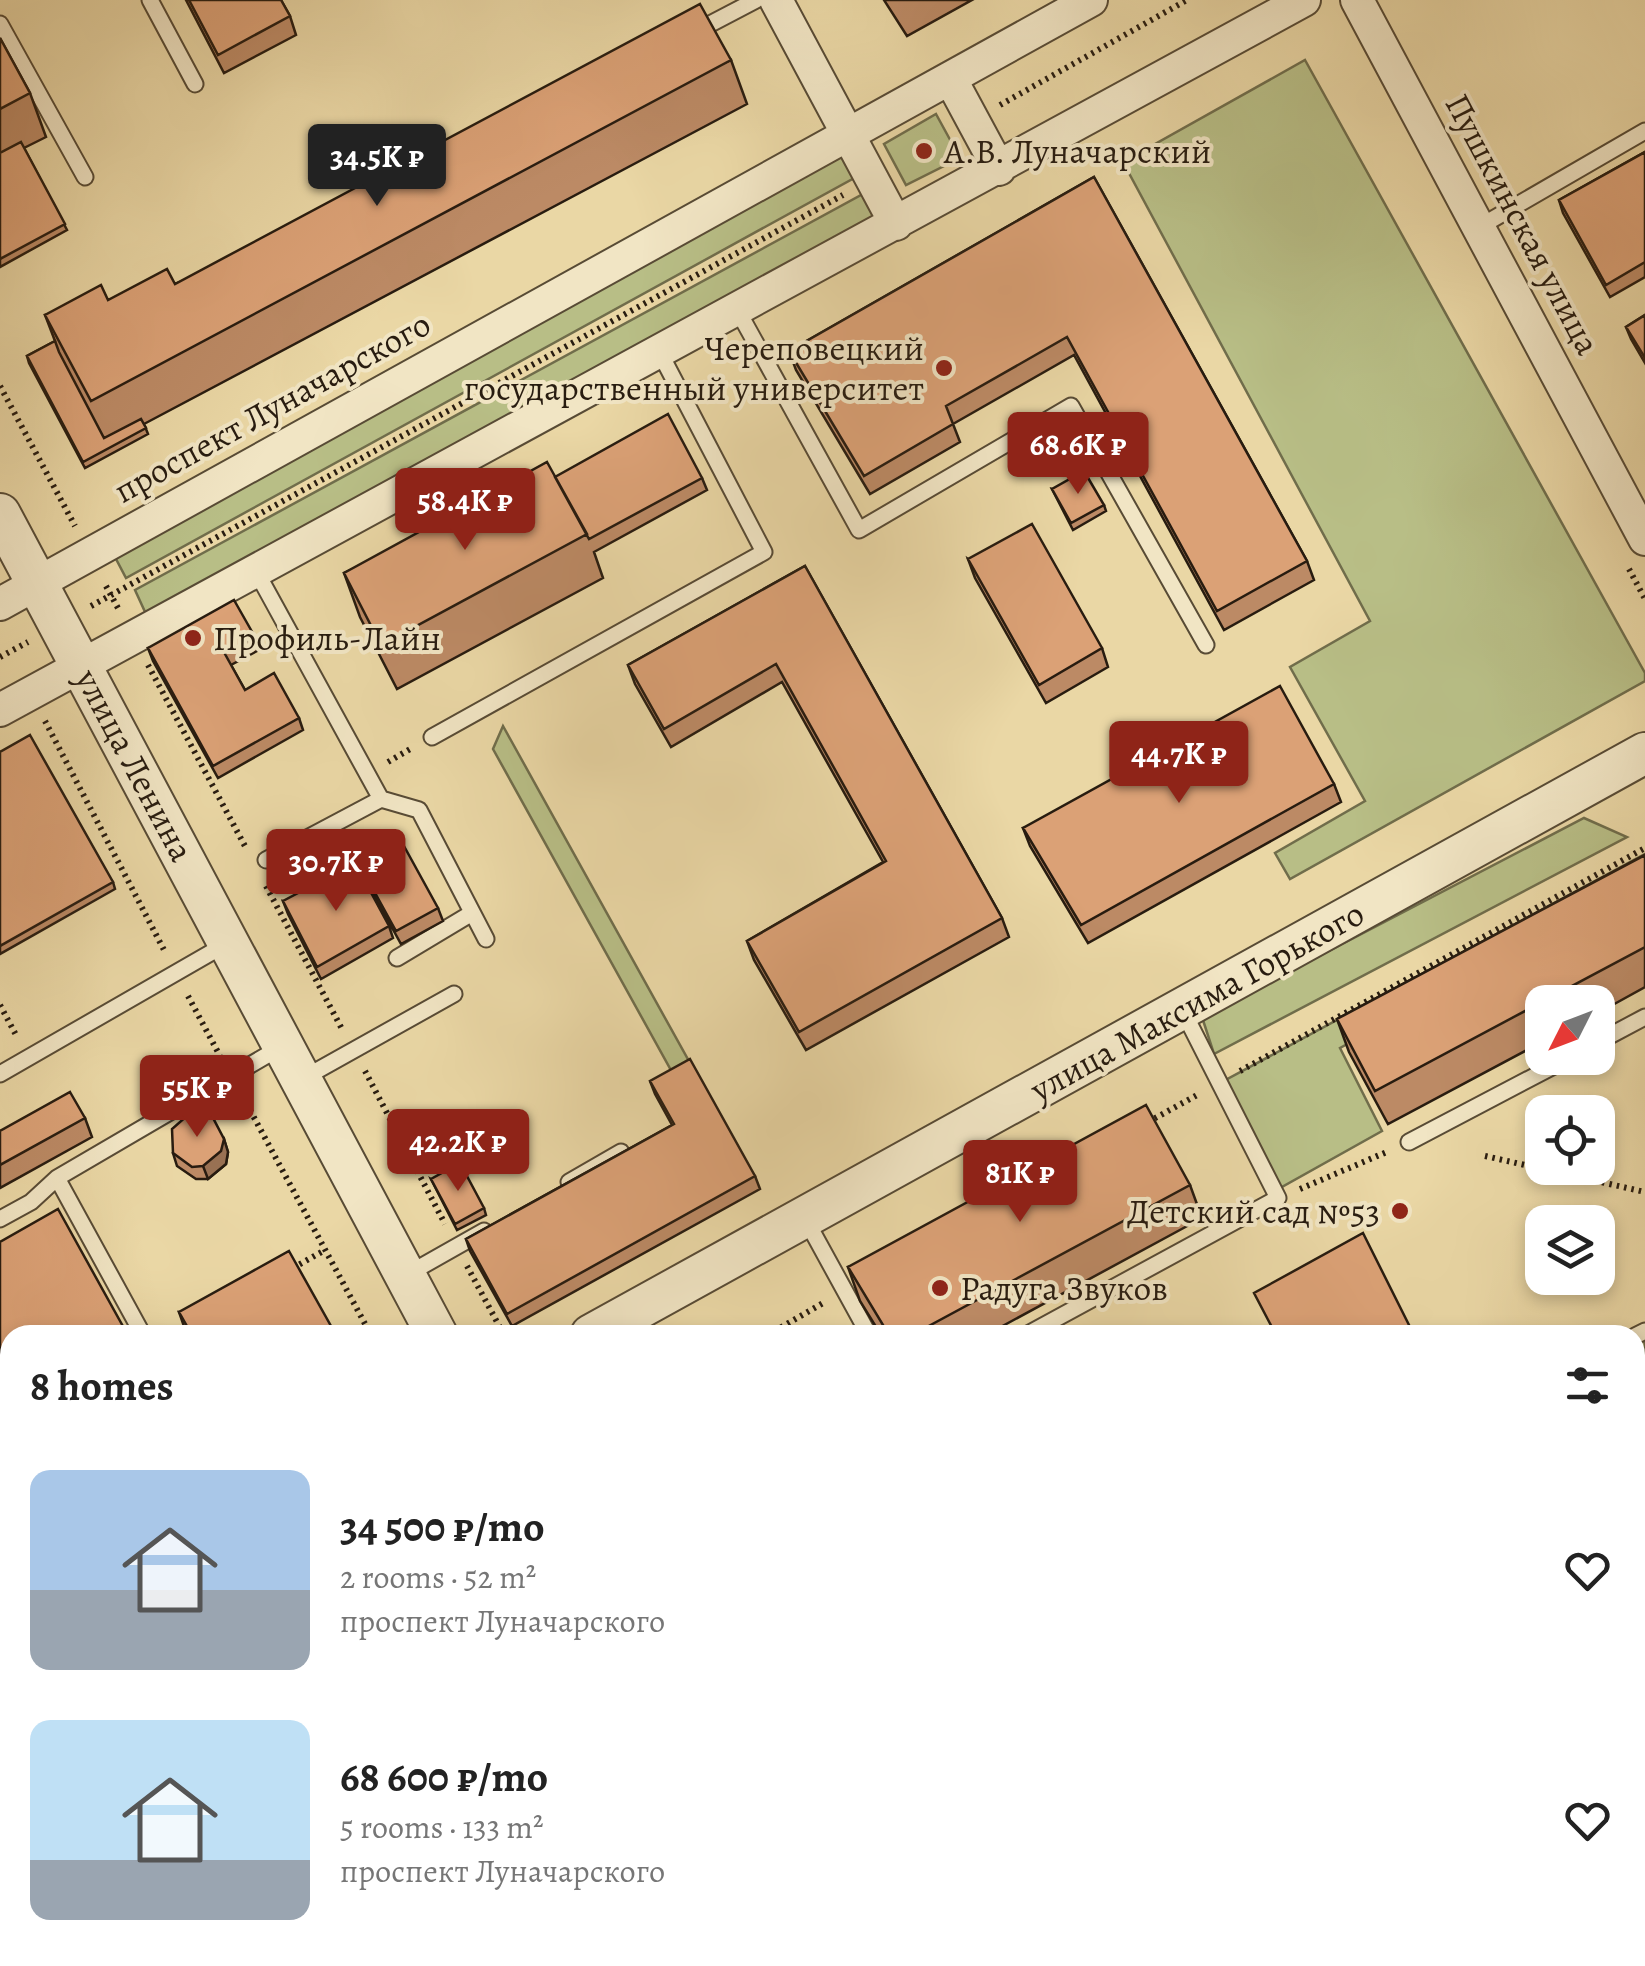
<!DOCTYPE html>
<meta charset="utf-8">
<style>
body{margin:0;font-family:Alegreya,serif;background:#f6f6f6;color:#222;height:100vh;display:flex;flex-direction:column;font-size:38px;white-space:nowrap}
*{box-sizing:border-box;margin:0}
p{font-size:32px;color:#767676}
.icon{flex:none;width:55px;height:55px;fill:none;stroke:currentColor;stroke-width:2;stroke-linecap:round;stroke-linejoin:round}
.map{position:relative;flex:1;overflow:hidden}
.drawer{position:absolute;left:0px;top:1325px;width:1645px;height:642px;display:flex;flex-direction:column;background:#fff;border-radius:30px 30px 0 0;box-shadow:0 5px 15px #0003}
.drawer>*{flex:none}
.needle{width:65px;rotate:228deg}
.fabs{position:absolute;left:1525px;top:985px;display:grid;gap:20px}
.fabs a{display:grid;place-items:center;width:90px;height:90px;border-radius:20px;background:#fff;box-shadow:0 5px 15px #0003;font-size:50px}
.price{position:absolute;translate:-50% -85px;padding:0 22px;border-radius:10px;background:#8f2418;color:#fff;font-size:32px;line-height:65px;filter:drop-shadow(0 2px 5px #0008)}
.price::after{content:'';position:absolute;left:50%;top:60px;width:30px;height:22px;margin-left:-15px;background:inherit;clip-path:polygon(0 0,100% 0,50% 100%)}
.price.active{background:#222;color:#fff}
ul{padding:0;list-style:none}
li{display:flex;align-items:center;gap:30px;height:250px;padding:0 30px}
li span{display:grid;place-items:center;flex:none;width:280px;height:200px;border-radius:20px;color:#555}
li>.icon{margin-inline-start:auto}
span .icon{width:120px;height:120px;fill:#fffc;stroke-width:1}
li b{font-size:42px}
h2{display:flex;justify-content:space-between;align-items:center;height:120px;padding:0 30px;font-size:42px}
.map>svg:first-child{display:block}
.green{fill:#b8be86;stroke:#706d4b;stroke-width:2.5}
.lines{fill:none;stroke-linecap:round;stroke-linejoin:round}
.service-casing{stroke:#584b35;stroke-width:19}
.minor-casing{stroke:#584b35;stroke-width:36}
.tertiary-casing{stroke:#584b35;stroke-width:44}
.path{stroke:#281c10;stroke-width:6;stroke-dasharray:2.5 5;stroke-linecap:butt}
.service{stroke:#f1e5c4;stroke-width:15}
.minor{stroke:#f1e5c4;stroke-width:32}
.tertiary{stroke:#f1e5c4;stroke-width:40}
.wall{fill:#bc8a65;stroke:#281c10;stroke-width:2.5}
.shaded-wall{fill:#997153;stroke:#281c10;stroke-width:2.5}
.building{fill:#dba176;stroke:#281c10;stroke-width:2.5}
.poi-dot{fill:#8f2418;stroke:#f1e5c4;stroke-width:4}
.labels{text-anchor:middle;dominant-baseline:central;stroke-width:8;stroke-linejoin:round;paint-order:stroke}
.poi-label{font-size:35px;fill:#281c10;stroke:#f1e5c4;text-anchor:start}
.street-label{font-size:35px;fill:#281c10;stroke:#f1e5c4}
</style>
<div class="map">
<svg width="1645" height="1966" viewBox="0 0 1645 1966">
<rect width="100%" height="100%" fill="#ead7a5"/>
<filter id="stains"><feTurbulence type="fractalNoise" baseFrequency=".002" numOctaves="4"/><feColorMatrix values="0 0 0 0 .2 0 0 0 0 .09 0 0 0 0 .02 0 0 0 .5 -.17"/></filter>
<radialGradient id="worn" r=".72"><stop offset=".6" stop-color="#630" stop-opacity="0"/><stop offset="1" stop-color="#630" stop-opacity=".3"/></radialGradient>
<path class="green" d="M1305 60 1645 673V681L1290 879 1275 853 1365 801 1290 667 1370 621 1123 162Z
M936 114 960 158 906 185 884 144Z
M842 155 856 177 126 578 115 557Z
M863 194 877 220 146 614 135 590Z
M503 726 695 1072 677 1081 493 749Z
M1584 818 1627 837 1214 1054 1202 1017Z
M1645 854V883L1340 1048 1382 1131 1280 1188 1220 1083Z
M1645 1341V1476C1633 1452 1641 1436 1635 1424V1346Z"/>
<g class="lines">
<g class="service-casing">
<path id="service" d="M150 0 195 84
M0 24 85 177
M693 33 756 0
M1481 226 1645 131
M738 311 859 530 1071 406 1206 645
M256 571 381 799 266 860
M432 737 764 552 660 353
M381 799 419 810 486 939
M397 958 472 913
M1598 1042 1645 1017
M0 1074 226 944
M302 1079 454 994
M1409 1142 1569 1058
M57 1178 143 1335
M569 1182 621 1152
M0 1219 31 1202 57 1178 281 1047
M806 1220 869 1335
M408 1274 484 1231
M1026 1335 1278 1198 1183 1011
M1635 1336 1645 1331
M0 1443 10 1438
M0 1720 10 1735
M482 1958 487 1966
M1033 1958 1037 1966"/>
</g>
<g class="minor-casing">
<path id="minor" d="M776 0 896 224
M1357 0 1645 539
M950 78 999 169
M0 604 1091 0
M0 710 1304 0"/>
</g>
<g class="tertiary-casing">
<path id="tertiary" d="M0 514 437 1335
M591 1335 1645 753
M0 1656 10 1651
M769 1958 773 1966"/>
</g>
<path class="path" d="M1000 105 1187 0
M0 386 75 526
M1629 569 1645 599
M106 586 119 610
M91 606 843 195
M0 657 28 642
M148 665 246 848
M45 721 164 950
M388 762 412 748
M266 886 342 1029
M188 996 220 1056
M0 1005 16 1035
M365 1071 445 1224
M1240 1071 1645 848
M243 1097 371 1335
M1148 1122 1199 1094
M1485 1156 1645 1192
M1300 1189 1389 1151
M467 1266 504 1335
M293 1268 325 1250
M177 1335 184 1329
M768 1335 823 1303
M0 1606 10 1600
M701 1958 705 1966
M863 1958 867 1966"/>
<use href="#service" class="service"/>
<use href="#minor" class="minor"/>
<use href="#tertiary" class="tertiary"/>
</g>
<path class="wall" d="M186 0H281L290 16 296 35 224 73Z
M884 0H972L907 36Z
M0 38 30 93 46 137 24 148 67 230 0 267Z
M731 60 747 104 144 424 148 434 85 468 29 363 27 356 55 341 45 315 175 284Z
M1645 152V277L1610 297 1563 213 1559 200Z
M1094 177 1307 561 1314 580 1224 630 1074 355 953 424 960 442 870 494 796 370 789 351Z
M1645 315V363L1631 339 1626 327Z
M555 477 702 478 707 490 594 552 603 578 397 689 360 617 344 573Z
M1052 489 1104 505 1106 511 1073 530Z
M968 559 1102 648 1108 667 1046 703 975 578Z
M805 566 1002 918 1009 937 806 1050 754 960 747 941 883 862 782 682 671 747 635 684 628 665Z
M255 637 259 650 231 665 245 690 299 718 303 730 218 778 153 661 148 648Z
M0 752 113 882 115 889 0 954Z
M1334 784 1341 802 1088 943 1030 846 1023 828Z
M1645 855V987L1598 1013V1002H1542V1042L1388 1124 1349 1052 1337 1019Z
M357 860 438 908 443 921 401 944 362 873Z
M283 901 389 926 393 938 321 979 288 914Z
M650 1081 755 1176 760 1189 512 1326 470 1251 466 1239 672 1125 655 1094Z
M85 1118 92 1137 0 1188V1131Z
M224 1139 228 1152 226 1164 208 1179H196L177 1166 173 1153Z
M431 1179 484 1208 486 1215 457 1230Z
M1190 1185 1202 1218 986 1335H881L860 1301 848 1267Z
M0 1242 125 1330 127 1335H10V1409L0 1415Z
M179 1312 336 1335H187Z
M10 1464V1581L0 1586V1469Z
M1635 1872 1645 1894V1922L1635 1927Z
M531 1958H621L625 1966H535Z
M896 1958H998L1003 1966H901Z"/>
<path class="shaded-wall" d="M224 1139 228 1152 226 1164 208 1179 203 1166Z"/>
<path class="building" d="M189 0H281L290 16 218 55Z
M700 4 731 60 91 401 45 315 101 285 108 300 167 269 175 284Z
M0 38 30 93 0 109Z
M21 142 65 224 0 259V153Z
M1645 152V262L1606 285 1559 200Z
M1094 177 1307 561 1217 611 1067 337 946 406 953 424 864 476 789 351Z
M1645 315V358L1626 327Z
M55 341 59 352 104 438 141 419 146 428 83 462 27 356Z
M668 414 702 478 589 539 555 477Z
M547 462 587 534 381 645 344 573Z
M1084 471 1104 505 1071 523 1052 489Z
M1032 524 1102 648 1039 685 968 559Z
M805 566 1002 918 799 1032 747 941 886 861 776 664 664 729 628 665Z
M234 600 255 637 225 654 245 690 274 673 299 718 213 766 148 648Z
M1280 686 1334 784 1081 925 1023 828Z
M30 735 113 882 0 946V752Z
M399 837 438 908 396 931 357 860Z
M1645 855V947L1375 1091 1337 1019Z
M355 863 389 926 317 967 283 901Z
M690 1059 755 1176 507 1314 466 1239 674 1124 650 1081Z
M70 1092 85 1118 0 1165V1131Z
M1146 1105 1190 1185 912 1335H889L848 1267Z
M189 1114 213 1118 224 1139 221 1151 203 1166 192 1167 173 1153 172 1129Z
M460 1163 484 1208 455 1224 431 1179Z
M58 1209 125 1330 116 1335H10V1394L0 1400V1242Z
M1363 1233 1414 1335H1276L1254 1293Z
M289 1251 336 1335H192L179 1312Z
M10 1464V1573L0 1579V1469Z
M1635 1872 1641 1884 1635 1887Z
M536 1958H621L625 1966H540Z
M902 1958H998L1003 1966H906Z
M1434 1958H1530L1534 1966H1418Z"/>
<g class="poi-dot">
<circle cx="924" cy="151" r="10"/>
<circle cx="944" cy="368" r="10"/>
<circle cx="193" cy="638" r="10"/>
<circle cx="1400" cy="1211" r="10"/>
<circle cx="940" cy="1288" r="10"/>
</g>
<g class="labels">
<g class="poi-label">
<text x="944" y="151">А.В. Луначарский</text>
<text x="924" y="348" text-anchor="end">Череповецкий<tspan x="924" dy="40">государственный университет</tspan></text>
<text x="213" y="638">Профиль-Лайн</text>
<text x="1380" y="1211" text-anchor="end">Детский сад №53</text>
<text x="960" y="1288">Радуга Звуков</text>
</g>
<g class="street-label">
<text transform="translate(1523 224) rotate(62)">Пушкинская улица</text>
<text transform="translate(272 407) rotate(-29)">проспект Луначарского</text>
<text transform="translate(135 765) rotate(62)">улица Ленина</text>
<text transform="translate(1197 1001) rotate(-29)">улица Максима Горького</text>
</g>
</g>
<rect width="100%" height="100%" filter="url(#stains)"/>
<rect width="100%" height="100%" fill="url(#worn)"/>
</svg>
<div class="fabs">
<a><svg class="needle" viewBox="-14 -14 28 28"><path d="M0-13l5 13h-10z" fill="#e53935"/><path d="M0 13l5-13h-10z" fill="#767676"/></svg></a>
<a><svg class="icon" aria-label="locate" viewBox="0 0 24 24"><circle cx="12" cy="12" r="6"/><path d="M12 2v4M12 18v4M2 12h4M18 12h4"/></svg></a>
<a><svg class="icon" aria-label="layers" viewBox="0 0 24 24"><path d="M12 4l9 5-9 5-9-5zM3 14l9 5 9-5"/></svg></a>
</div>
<b class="price active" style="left:377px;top:209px">34.5K ₽</b>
<b class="price" style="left:1078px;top:497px">68.6K ₽</b>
<b class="price" style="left:465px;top:553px">58.4K ₽</b>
<b class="price" style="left:1179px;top:806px">44.7K ₽</b>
<b class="price" style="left:336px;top:914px">30.7K ₽</b>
<b class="price" style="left:197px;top:1140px">55K ₽</b>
<b class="price" style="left:458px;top:1194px">42.2K ₽</b>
<b class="price" style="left:1020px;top:1225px">81K ₽</b>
<section class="drawer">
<h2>8 homes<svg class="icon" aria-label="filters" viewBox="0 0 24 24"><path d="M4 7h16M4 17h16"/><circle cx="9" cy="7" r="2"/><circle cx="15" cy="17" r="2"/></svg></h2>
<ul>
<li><span style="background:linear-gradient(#a9c7e8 60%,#9aa5b1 0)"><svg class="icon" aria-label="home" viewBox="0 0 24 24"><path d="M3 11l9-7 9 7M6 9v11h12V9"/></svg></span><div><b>34 500 ₽/mo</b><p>2 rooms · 52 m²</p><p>проспект Луначарского</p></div><svg class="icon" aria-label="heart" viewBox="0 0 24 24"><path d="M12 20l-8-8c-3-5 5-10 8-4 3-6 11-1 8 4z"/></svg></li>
<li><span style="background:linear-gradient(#bfe0f5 70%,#9aa5b1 0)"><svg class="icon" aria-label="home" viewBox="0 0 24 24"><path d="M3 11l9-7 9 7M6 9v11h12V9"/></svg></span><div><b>68 600 ₽/mo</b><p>5 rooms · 133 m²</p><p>проспект Луначарского</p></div><svg class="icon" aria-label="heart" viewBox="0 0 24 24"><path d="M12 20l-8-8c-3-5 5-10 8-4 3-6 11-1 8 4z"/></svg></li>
</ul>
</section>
</div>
